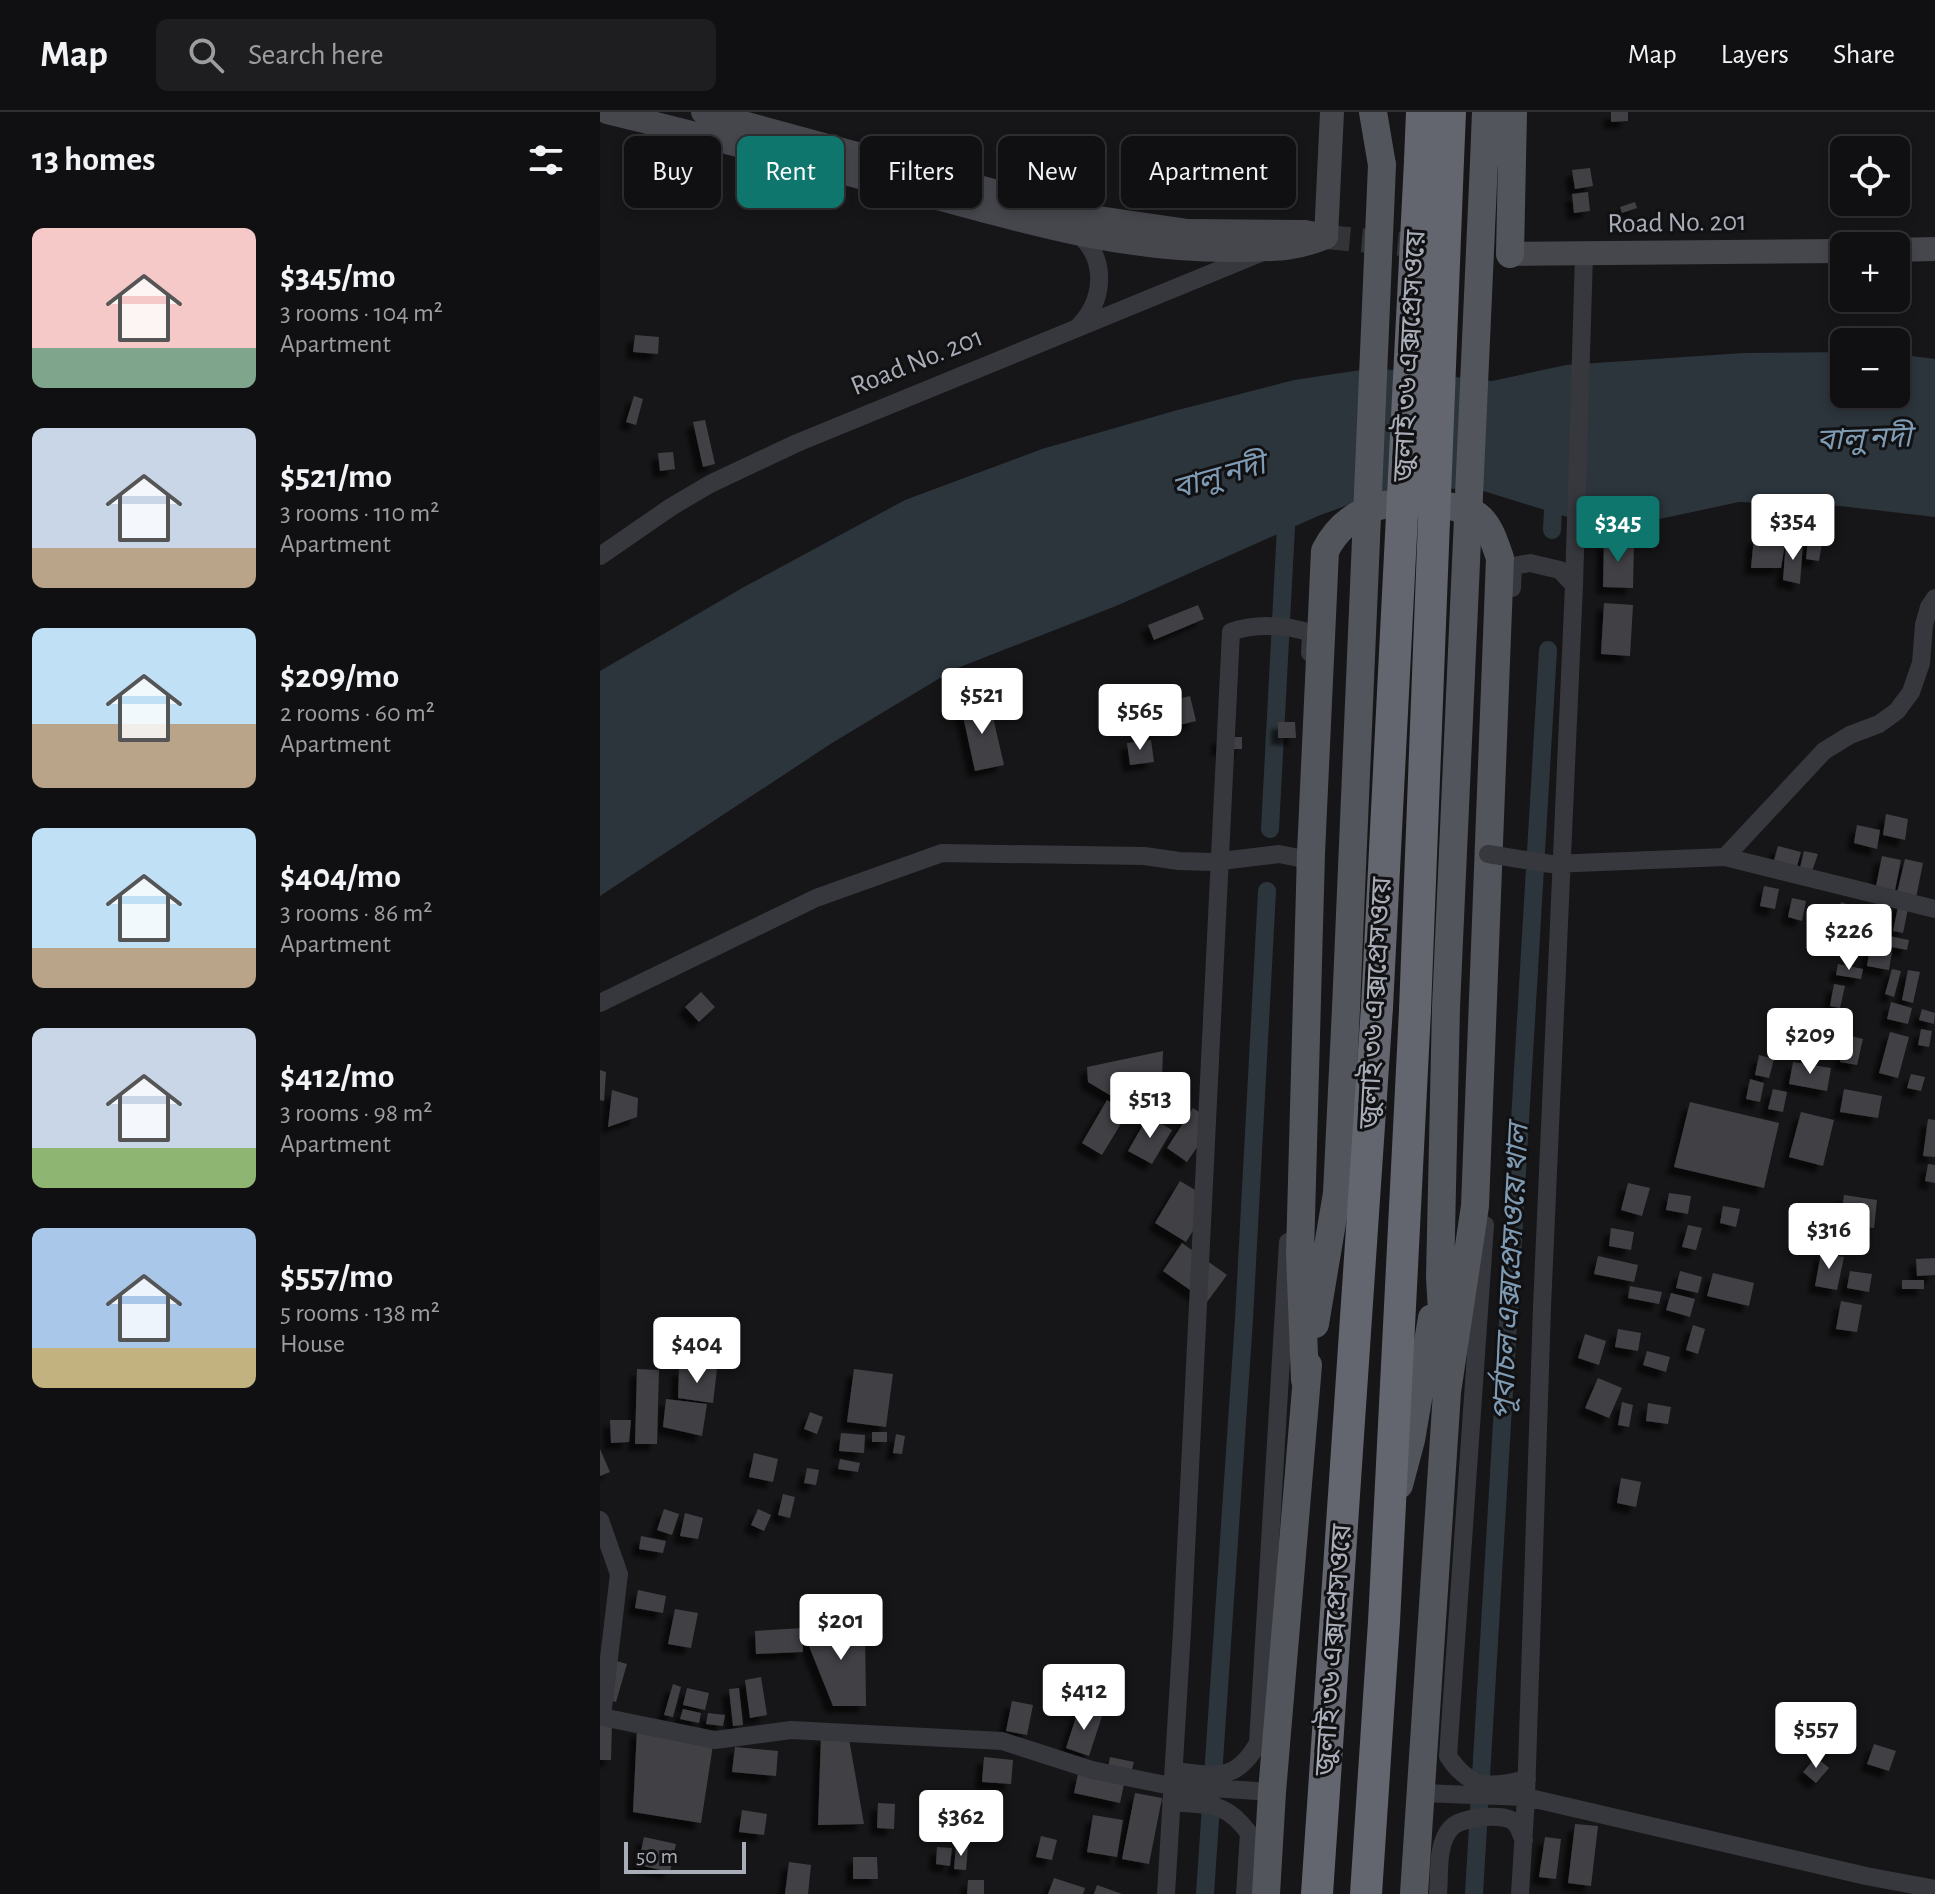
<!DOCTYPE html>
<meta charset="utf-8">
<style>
body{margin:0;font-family:"Alegreya Sans","Noto Sans Bengali",sans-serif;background:#1e1e20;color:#f1f3f6;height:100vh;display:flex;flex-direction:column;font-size:30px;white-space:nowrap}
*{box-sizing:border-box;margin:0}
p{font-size:26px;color:#9c9d9f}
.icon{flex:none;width:44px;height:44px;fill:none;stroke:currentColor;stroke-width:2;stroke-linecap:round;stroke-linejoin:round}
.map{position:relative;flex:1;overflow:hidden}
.drawer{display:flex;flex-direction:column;background:#101012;width:600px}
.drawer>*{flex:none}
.top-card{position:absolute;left:24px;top:24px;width:760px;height:72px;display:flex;gap:16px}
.tools{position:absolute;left:1230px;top:24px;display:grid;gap:16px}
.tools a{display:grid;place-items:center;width:80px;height:80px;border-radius:12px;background:#101012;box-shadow:0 4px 12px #0003,0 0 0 2px #303032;font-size:40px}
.scale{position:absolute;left:24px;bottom:20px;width:122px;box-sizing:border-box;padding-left:8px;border:4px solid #a8adb8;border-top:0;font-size:22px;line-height:28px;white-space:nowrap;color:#a8adb8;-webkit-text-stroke:6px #111113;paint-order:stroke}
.price{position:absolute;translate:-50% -68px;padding:0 18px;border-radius:8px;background:#fff;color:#222;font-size:26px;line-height:52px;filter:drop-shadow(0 2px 4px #0008)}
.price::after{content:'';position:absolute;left:50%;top:48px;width:24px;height:18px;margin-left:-12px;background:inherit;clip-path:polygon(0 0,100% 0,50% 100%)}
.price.on{background:#0f766e;color:#fff}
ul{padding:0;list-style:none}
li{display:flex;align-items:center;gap:24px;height:200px;padding:0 32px}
li span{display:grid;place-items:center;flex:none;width:224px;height:160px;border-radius:12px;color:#555}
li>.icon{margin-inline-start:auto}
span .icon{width:96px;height:96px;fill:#fffc;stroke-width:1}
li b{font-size:34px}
h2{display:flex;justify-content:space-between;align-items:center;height:96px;padding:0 32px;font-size:34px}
.pill{padding:0 28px;border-radius:12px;background:#101012;box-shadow:0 4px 12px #0003,0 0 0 2px #303032;font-size:28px;line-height:72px}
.pill.on{background:#0f766e;color:#fff}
header{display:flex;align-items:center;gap:48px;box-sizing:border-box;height:112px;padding:0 40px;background:#101012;border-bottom:2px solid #303032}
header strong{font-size:38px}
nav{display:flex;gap:44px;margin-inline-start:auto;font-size:28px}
.search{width:560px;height:72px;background:#1e1e20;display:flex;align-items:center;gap:20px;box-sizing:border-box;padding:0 28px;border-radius:12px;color:#9c9d9f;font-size:30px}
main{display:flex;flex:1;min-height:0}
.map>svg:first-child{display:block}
.water{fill:#2c353c}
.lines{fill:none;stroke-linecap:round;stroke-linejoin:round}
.canal{stroke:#2c353c;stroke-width:18}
.building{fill:#404145;filter:url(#shadow)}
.secondary-tunnel{stroke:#333438;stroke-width:24;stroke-dasharray:24 12;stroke-linecap:butt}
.street{stroke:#37383d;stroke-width:18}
.secondary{stroke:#45474d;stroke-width:24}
.primary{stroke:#53555c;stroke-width:28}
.highway{stroke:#63666e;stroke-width:32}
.street-bridge{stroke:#37383d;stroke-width:18}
.primary-bridge{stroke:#53555c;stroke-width:28}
.highway-bridge{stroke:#63666e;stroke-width:32}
.labels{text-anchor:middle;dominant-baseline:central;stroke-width:6;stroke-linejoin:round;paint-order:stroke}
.street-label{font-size:28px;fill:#a8adb8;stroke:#111113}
.water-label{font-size:30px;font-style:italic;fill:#7f9bb3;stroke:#111113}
</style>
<header>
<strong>Map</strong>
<div class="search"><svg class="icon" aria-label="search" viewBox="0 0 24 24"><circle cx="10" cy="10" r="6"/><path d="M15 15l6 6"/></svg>Search here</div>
<nav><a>Map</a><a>Layers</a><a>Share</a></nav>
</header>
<main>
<section class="drawer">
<h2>13 homes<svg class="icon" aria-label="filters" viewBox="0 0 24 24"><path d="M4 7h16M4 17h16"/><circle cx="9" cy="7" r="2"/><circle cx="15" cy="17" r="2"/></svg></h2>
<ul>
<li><span style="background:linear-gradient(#f6c9c9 75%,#7fa58c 0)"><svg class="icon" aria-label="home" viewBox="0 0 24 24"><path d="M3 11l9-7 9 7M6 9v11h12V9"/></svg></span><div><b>$345/mo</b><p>3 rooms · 104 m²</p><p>Apartment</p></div></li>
<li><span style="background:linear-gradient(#c9d6e8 75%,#b9a48a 0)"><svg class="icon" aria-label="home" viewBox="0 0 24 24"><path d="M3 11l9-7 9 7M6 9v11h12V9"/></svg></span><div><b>$521/mo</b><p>3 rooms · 110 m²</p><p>Apartment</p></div></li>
<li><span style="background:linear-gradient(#bfe0f5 60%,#b9a48a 0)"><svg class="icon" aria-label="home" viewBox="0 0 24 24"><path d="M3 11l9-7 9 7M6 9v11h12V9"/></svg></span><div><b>$209/mo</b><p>2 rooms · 60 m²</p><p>Apartment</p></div></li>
<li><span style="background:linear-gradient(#bfe0f5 75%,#b9a48a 0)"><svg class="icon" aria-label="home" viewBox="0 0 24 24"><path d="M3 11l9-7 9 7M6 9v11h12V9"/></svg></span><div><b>$404/mo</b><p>3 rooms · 86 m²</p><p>Apartment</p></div></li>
<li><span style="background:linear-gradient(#c9d6e8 75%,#8fb573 0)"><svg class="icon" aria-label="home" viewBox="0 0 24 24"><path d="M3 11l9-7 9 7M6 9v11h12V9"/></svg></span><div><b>$412/mo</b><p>3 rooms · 98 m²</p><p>Apartment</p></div></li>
<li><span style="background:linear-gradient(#a9c7e8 75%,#c2b280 0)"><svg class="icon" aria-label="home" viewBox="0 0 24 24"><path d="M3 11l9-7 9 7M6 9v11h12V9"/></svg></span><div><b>$557/mo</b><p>5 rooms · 138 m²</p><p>House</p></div></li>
</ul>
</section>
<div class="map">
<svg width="1335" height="1782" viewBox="0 0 1335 1782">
<defs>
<filter id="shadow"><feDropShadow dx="-7" dy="7" stdDeviation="2" flood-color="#0009"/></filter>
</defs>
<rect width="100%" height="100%" fill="#161618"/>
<path class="water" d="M1244 240V282H1296V242L1335 247V405L1240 394 1139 390 1027 414 977 408 874 376 786 379 718 404 516 494 355 557 232 631 0 784V559L144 475 305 388 442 337 574 299 694 268 774 256 892 269 966 253 1144 241Z"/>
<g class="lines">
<path class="canal" d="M952 418 954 377
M670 717 687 396
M605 1782 644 1207 667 779
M874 1782 948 538"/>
</g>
<path class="building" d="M1011 0H1028V9L1011 10Z
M990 56 993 74 975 77 972 58Z
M988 80 990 99 974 101 972 82Z
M1035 90 1037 96 1022 101 1020 95Z
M35 223 59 225 58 242 33 240Z
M34 284 43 287 36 313 26 310Z
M105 308 115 352 103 355 93 310Z
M73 340 75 357 60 359 58 341Z
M1209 418 1224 419 1219 449 1206 447Z
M1154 425 1186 426 1181 456H1151Z
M1004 429 1034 430 1033 476 1003 475Z
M1186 429 1203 430 1200 472 1183 468Z
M1004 491 1033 493 1030 544 1001 542Z
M598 493 604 507 554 528 548 513Z
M590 584 596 609 542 622 536 597Z
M389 588 404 653 375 659 361 595Z
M678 610H695L696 626H678Z
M618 625H642V637H618Z
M551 628 554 650 530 653 527 631Z
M1286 702 1308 707 1305 728 1283 723Z
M1257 713 1280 718 1277 737 1254 731Z
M1178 734 1201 740 1197 754 1174 748Z
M1204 739 1218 742 1211 762 1199 760Z
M1282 744 1301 748 1294 783 1275 779Z
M1305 747 1323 751 1316 786 1297 781Z
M1164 774 1179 777 1175 797 1160 794Z
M1192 786 1206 789 1202 809 1188 805Z
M1241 790 1261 797 1251 825 1231 818Z
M1299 790 1309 792 1303 821 1293 819Z
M1280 799 1291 801 1288 815 1278 813Z
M1284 823 1309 828 1307 838 1282 833Z
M1270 835 1292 839 1289 858 1267 854Z
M1238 852 1263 857 1261 867 1236 863Z
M1292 857 1301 859 1294 885 1285 882Z
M1308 858 1320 860 1313 891 1302 888Z
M1234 872 1245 874 1240 896 1230 894Z
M101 880 115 895 99 910 85 895Z
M1291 890 1312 896 1308 912 1287 907Z
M1322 897 1335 901 1334 912 1319 908Z
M1321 917 1332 919 1329 935 1318 933Z
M1290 920 1309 925 1298 966 1279 961Z
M1246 923 1263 927 1257 953 1240 950Z
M563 939 561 998 513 985 488 970 487 955Z
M1159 943 1174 947 1169 966 1155 963Z
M1193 950 1231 956 1227 979 1189 972Z
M0 958 6 960 4 989 0 988Z
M1311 962 1325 965 1321 979 1307 976Z
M1150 967 1164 971 1160 990 1146 987Z
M1173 977 1187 980 1183 1000 1168 997Z
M1244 977 1282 984 1278 1006 1240 1000Z
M12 978 38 986 37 1005 8 1015Z
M507 988 528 1000 502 1043 482 1031Z
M1090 990 1179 1011 1164 1076 1074 1055Z
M593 996 614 1010 587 1050 567 1036Z
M1201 1000 1234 1008 1223 1054 1189 1045Z
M548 1004 572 1018 552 1052 528 1039Z
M1328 1007 1335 1008V1045L1323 1044Z
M1328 1052 1335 1053V1071L1325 1069Z
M580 1069 612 1088 586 1130 555 1111Z
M1028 1071 1050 1076 1042 1104 1021 1098Z
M1069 1081 1091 1084 1088 1102 1066 1098Z
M1244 1083 1277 1088 1274 1116 1240 1112Z
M1123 1094 1140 1097 1136 1115 1120 1111Z
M1088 1113 1102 1116 1096 1138 1082 1135Z
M1011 1116 1034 1120 1031 1138 1009 1134Z
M582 1131 627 1163 607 1190 563 1159Z
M1221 1141 1244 1145 1237 1178 1215 1174Z
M998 1144 1038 1153 1034 1170 994 1162Z
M1335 1146V1163L1317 1164 1316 1147Z
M1080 1159 1102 1165 1098 1181 1076 1176Z
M1250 1159 1272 1162 1269 1180 1247 1176Z
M1113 1161 1154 1171 1149 1194 1107 1184Z
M1302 1168H1324V1177H1302Z
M1030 1174 1062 1180 1059 1192 1028 1186Z
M1071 1181 1095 1187 1090 1205 1066 1198Z
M1241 1189 1262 1193 1257 1220 1236 1217Z
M1093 1213 1105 1217 1098 1242 1086 1238Z
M1018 1217 1041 1221 1038 1239 1015 1235Z
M985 1222 1006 1229 999 1253 978 1246Z
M1047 1239 1070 1245 1066 1260 1043 1253Z
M37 1257 59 1258 57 1332H35Z
M79 1257H117L113 1291 78 1286Z
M254 1257 293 1262 286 1315 247 1310Z
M998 1266 1022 1276 1009 1306 985 1296Z
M66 1287 107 1292 102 1324 63 1315Z
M1022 1290 1033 1293 1029 1315 1018 1313Z
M1048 1291 1071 1295 1068 1312 1046 1309Z
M210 1300 223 1305 217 1322 204 1317Z
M10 1308H31L29 1330 11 1331Z
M272 1320H287V1330H272Z
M241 1321 265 1323 264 1341 239 1339Z
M296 1322 305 1324 302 1342 293 1341Z
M0 1337 10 1360 0 1364Z
M154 1341 178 1347 173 1370 149 1365Z
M240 1347 260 1351 258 1360 238 1357Z
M207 1356 219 1358 216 1373 204 1371Z
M1021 1366 1041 1370 1036 1395 1017 1391Z
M183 1382 195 1385 190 1406 178 1403Z
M64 1397 79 1402 72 1423 57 1418Z
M158 1397 171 1403 164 1419 151 1413Z
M85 1401 103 1406 98 1427 80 1424Z
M41 1424 66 1429 63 1441 39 1437Z
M38 1478 66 1484 63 1501 35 1496Z
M75 1497 98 1501 91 1536 68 1532Z
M209 1512 265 1515 266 1594H233L207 1529Z
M202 1516 203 1540 156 1542 155 1519Z
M17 1549 27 1552 16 1590 6 1587Z
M161 1565 167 1603 150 1606 145 1568Z
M73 1572 81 1575 73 1605 64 1603Z
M87 1576 109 1581 105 1598 83 1593Z
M139 1576 143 1613 133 1614 129 1577Z
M412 1589 433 1593 427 1623 406 1619Z
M479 1596 502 1604 489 1644 466 1636Z
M83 1597 101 1601 99 1611 80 1607Z
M108 1601 125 1603 123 1614 106 1612Z
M0 1610H12L11 1648H0Z
M37 1617 113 1633 101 1711 33 1700Z
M221 1625 249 1627 264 1712 218 1713Z
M1274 1632 1296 1639 1289 1659 1267 1652Z
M135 1635 178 1639 176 1664 132 1660Z
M384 1645 413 1648 411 1672 382 1670Z
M510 1645 534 1650 531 1661 508 1656Z
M1216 1645 1229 1656 1216 1671 1203 1660Z
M478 1662 524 1672 520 1691 474 1681Z
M535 1681 562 1686 549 1752 522 1747Z
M278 1691 295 1692 294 1717 277 1716Z
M142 1698 167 1702 164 1723 139 1720Z
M493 1703 523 1708 517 1745 487 1740Z
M975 1712 998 1714 991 1774 968 1771Z
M441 1724 457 1728 452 1748 436 1745Z
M44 1725 76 1732 70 1760 38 1753Z
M945 1725 961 1727 956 1767 939 1765Z
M356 1734H368L366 1758 354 1757Z
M337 1735 352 1736 350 1754 336 1752Z
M253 1745H277L278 1767H253Z
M189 1750 211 1753 208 1782H185Z
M454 1766 485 1776 483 1782H448Z
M368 1768H384V1782H367Z
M497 1773 522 1782H494Z"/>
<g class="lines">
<path class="secondary-tunnel" d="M726 125 910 142"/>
<path class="street" d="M478 215C504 189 508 148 479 123
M0 444 71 395 110 372 197 331 663 140
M912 476 913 454 930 451 960 458 974 473
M1125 745 1224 639 1250 623 1279 612 1297 599 1311 580 1321 551 1324 513 1329 495 1335 486
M952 752 1125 745 1335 797
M0 891 216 786 342 741 544 744 579 749 613 750 679 742 699 746 711 755
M885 1113 848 1644C870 1678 891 1676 927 1667
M0 1408 19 1462 2 1605 115 1628 191 1618 402 1629 492 1658 566 1673 672 1680
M574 1659C614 1663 635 1672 658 1631L688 1130
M821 1681 926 1685 1266 1764 1335 1777
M571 1690C610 1694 624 1688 649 1721L645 1782
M566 1782 582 1519 631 520C655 511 686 513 711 521L710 541
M838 1782C840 1761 836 1733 851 1716 861 1705 906 1700 915 1711 919 1715 921 1723 924 1728
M920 1782 926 1685 942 1195 974 473 984 143"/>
<path class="secondary" d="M7 0C103 23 199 49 294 74 408 105 518 140 638 138 675 137 691 139 726 125
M103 0 485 104 588 119 705 120 720 123
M726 125 732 0
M1296 138 1335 137
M910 142 1244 139"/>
<path class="primary" d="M773 0 782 53
M884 50 886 0
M910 142 913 0
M715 1212 737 1081 746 896
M705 1268 700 1142 711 741 725 439C736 417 752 403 776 395 796 388 865 390 880 406 891 417 895 432 900 446L875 1094 847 1280
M799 1373 811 1328 832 1206
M666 1782 672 1680 708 1253
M814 1782 847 1280 840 1166 846 895"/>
<path class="highway" d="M848 48 850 0
M820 49 822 0
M717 1782 777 895
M766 1782 784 1510 815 898"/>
<path class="street-bridge" d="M888 742 951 752"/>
<path class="primary-bridge" d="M846 895 884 50
M746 896 782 53"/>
<path class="highway-bridge" d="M777 895 820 49
M815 898 848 48"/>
</g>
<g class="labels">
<g class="street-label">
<text transform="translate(1077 111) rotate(-1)">Road No. 201</text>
<text transform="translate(810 244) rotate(-87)">জুলাই ৩৬ এক্সপ্রেসওয়ে</text>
<text transform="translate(317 250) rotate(-22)">Road No. 201</text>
<text transform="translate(776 891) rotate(-87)">জুলাই ৩৬ এক্সপ্রেসওয়ে</text>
<text transform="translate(734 1538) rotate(-86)">জুলাই ৩৬ এক্সপ্রেসওয়ে</text>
</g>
<g class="water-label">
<text transform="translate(1264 327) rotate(-2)">বালু নদী</text>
<text transform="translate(619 365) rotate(-16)">বালু নদী</text>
<text transform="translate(911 1160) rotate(-87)">পূর্বাচল এক্সপ্রেসওয়ে খাল</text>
</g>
</g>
</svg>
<div class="tools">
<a><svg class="icon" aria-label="locate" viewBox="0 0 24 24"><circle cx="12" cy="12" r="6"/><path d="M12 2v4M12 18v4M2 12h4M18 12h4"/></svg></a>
<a>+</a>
<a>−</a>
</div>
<div class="scale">50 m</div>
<b class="price" style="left:1193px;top:450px">$354</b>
<b class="price on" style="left:1018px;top:452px">$345</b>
<b class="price" style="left:382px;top:624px">$521</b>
<b class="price" style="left:540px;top:640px">$565</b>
<b class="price" style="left:1249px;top:860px">$226</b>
<b class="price" style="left:1210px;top:964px">$209</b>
<b class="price" style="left:550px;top:1028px">$513</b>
<b class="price" style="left:1229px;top:1159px">$316</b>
<b class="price" style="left:97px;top:1273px">$404</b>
<b class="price" style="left:241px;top:1550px">$201</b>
<b class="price" style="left:484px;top:1620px">$412</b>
<b class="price" style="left:1216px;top:1658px">$557</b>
<b class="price" style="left:361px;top:1746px">$362</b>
<div class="top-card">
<a class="pill">Buy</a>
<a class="pill on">Rent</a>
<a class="pill">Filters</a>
<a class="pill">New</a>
<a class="pill">Apartment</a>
</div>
</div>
</main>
